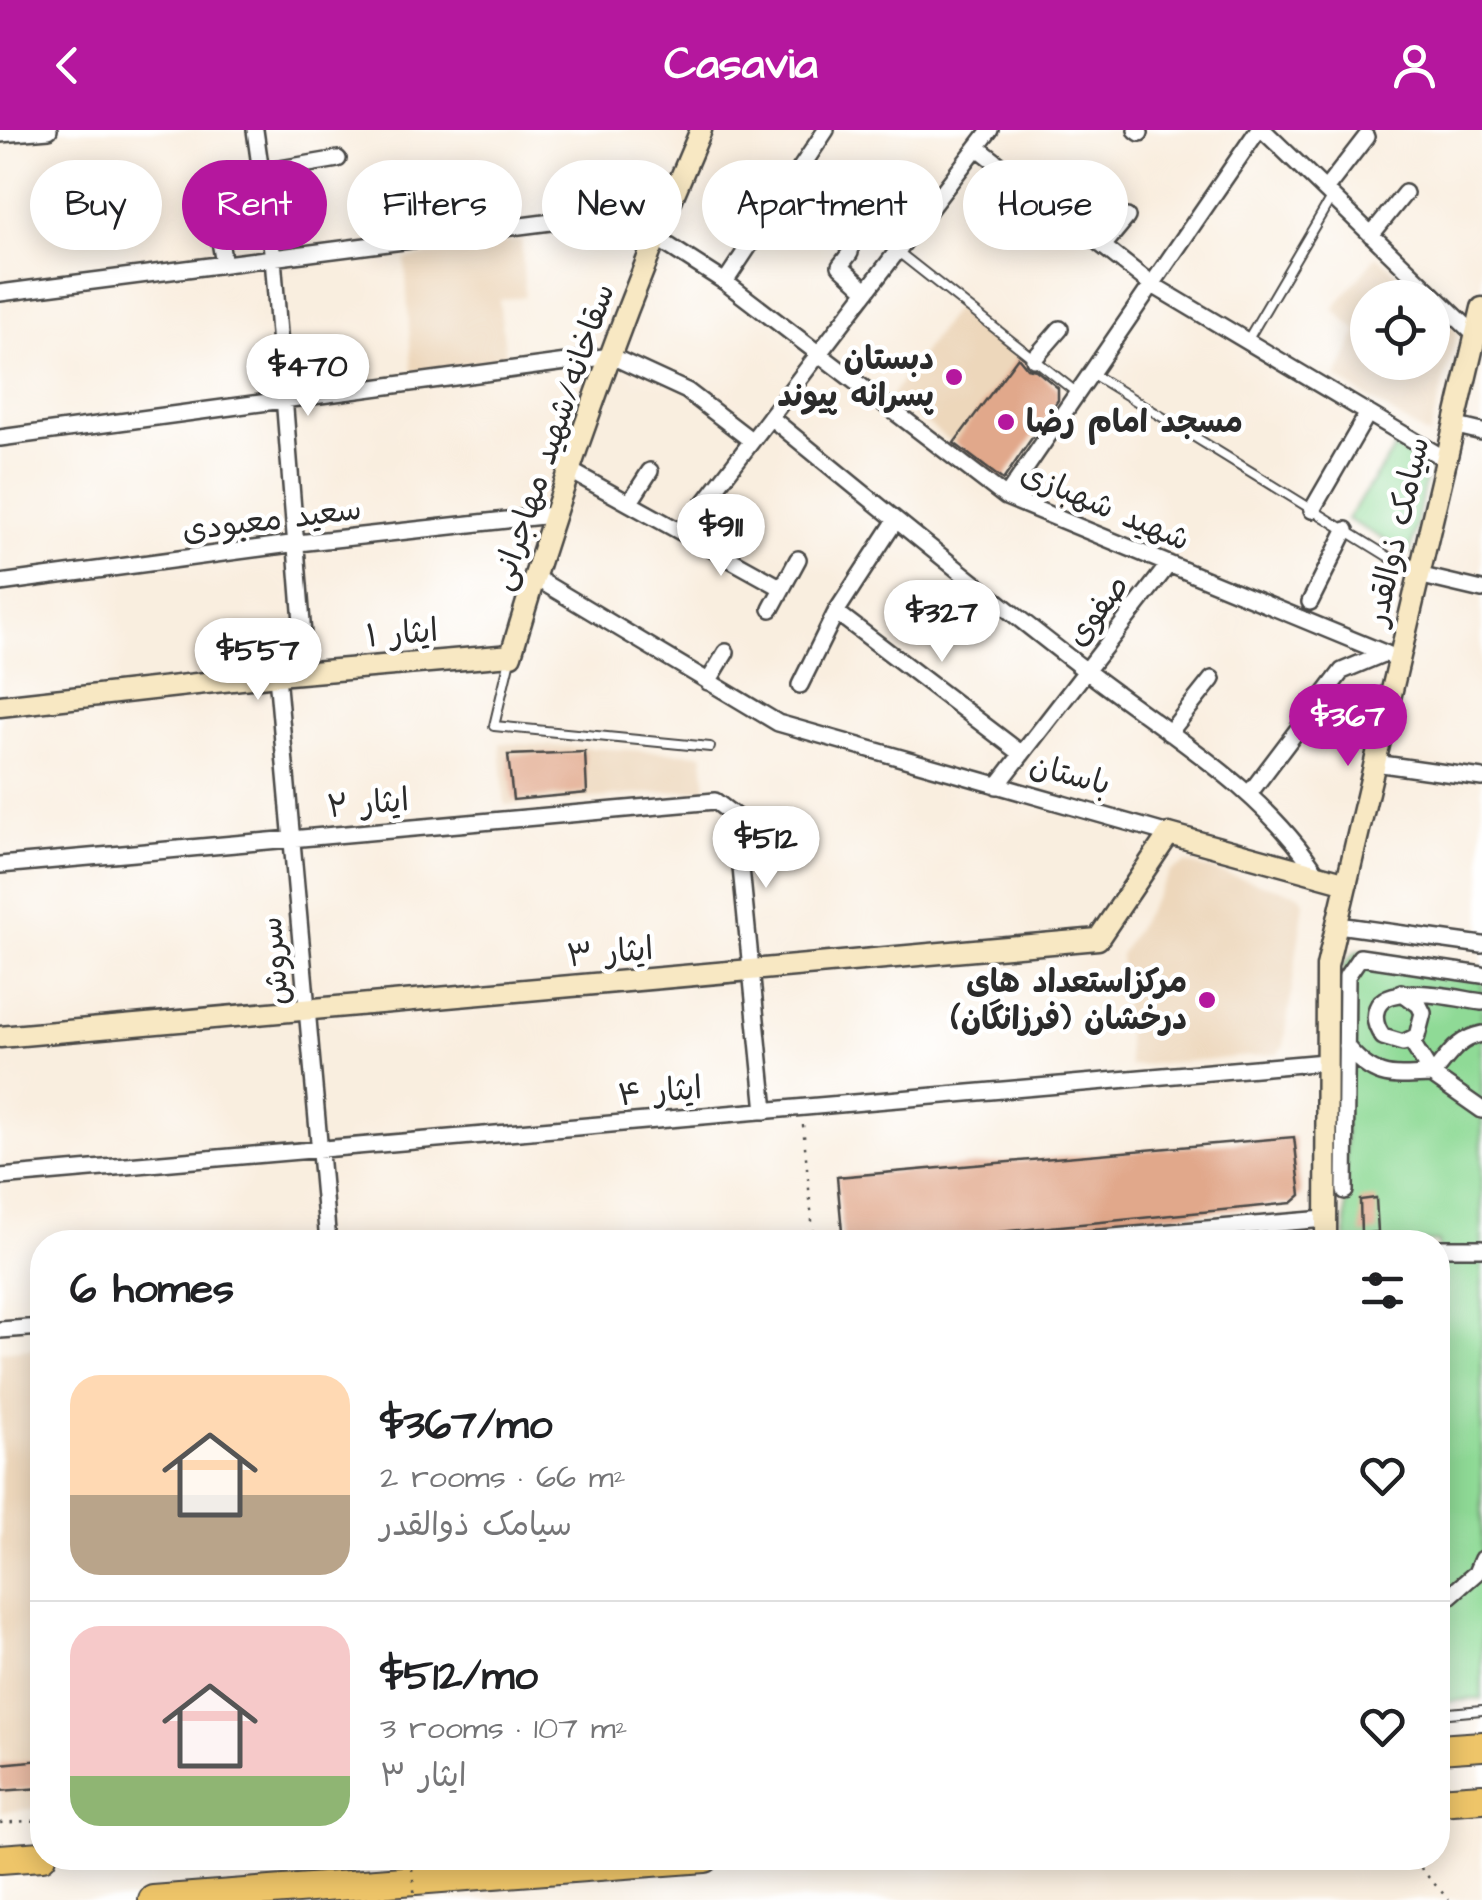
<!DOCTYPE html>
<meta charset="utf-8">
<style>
body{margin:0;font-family:"Architects Daughter","Playpen Sans Arabic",sans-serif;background:#f2f2f2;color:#202124;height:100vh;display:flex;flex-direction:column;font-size:38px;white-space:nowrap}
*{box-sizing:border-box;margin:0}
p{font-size:32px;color:#757577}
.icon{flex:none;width:55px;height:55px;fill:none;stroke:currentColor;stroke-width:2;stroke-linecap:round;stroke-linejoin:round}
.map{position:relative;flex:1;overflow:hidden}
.sheet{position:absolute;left:30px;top:1100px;width:1420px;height:640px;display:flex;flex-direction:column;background:#fff;border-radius:40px;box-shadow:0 5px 25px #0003}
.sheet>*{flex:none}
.hud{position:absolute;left:30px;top:30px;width:1422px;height:90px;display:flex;gap:20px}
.fabs{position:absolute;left:1350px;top:150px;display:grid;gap:20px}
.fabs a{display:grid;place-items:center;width:100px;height:100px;border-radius:50%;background:#fff;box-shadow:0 5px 25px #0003;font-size:50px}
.price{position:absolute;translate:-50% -85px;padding:0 22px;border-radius:35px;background:#fff;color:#222;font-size:32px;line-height:65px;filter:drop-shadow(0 2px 5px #0008)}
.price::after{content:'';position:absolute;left:50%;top:60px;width:30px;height:22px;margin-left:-15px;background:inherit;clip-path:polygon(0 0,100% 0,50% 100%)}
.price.selected{background:#b5179e;color:#fff}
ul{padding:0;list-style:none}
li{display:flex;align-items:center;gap:30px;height:250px;padding:0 40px}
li+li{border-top:2px solid #e0e0e0}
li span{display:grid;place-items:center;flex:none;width:280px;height:200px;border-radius:30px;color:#555}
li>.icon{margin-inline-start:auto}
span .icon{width:120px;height:120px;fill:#fffc;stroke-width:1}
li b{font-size:42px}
h2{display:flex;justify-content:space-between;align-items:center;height:120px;padding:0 40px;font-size:42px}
.chip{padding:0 35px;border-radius:45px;background:#fff;box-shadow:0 5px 25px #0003;font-size:35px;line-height:90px}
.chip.selected{background:#b5179e;color:#fff}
header{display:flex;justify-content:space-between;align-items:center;height:130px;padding:0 40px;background:#b5179e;color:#fff;font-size:45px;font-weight:800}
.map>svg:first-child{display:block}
.built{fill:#edd7bb}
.green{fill:#8fda96;stroke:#5d8260;stroke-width:2.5}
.building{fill:#e1a88b}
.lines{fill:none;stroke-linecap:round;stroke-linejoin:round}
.lane-casing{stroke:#4a4846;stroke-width:12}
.street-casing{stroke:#4a4846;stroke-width:20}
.secondary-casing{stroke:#4a4846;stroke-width:25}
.highway-casing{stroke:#4a4846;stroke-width:32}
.path{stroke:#4a4846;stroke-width:2.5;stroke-dasharray:2.5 8;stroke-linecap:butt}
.lane{stroke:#fff;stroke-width:8}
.street{stroke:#fff;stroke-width:15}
.secondary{stroke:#f8e8c3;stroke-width:20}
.highway{stroke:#eec569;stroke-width:28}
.path-bridge{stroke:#4a4846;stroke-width:2.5;stroke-dasharray:2.5 8;stroke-linecap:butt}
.poi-dot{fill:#b5179e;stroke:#fff;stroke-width:4}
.labels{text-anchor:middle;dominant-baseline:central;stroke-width:9;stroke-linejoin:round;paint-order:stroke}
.poi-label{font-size:32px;font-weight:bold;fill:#2b2b2b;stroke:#fff;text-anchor:end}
.street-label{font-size:32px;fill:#2b2b2b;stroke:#fff}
</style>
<header><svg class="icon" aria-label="back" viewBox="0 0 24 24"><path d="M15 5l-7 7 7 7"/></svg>Casavia<svg class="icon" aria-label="person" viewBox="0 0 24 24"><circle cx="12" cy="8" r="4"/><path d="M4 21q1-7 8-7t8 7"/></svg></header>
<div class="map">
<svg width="1482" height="1770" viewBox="0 0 1482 1770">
<rect width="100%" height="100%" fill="#fff"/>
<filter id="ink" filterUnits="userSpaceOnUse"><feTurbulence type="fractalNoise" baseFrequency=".01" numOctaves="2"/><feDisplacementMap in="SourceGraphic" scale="20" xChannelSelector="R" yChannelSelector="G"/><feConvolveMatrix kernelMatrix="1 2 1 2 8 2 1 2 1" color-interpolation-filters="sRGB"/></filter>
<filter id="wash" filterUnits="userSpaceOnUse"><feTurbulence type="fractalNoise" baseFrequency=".0048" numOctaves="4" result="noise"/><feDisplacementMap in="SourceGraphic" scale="40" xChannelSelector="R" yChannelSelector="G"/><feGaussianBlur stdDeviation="2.25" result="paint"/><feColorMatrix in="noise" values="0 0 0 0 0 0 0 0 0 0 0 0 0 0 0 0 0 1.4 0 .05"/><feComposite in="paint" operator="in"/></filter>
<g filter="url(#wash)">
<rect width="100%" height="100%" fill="#f9eedf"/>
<path class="built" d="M521 109 525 166 499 170 506 228 412 243 405 129Z
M1377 125 1421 167 1368 168V232H1432L1433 179 1457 202 1429 307 1336 248 1358 202 1333 179Z
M955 178 1018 227 954 314 891 266Z
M500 613 703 624 706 659 505 675Z
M1186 733 1298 764 1304 772 1284 916 1277 924 1129 936 1120 825 1171 741Z
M42 1218V1678L0 1682V1222Z"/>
<path class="green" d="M1395 318 1428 337 1410 424 1347 389Z
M1357 821 1482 839V1569L1438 1572V1112H1346L1344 835Z"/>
<g id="blocks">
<path class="building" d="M1018 227 1027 238 1036 240 1058 258V270L1003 350 954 313Z
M585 622 587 663 513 670 508 625Z
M1294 1007 1301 1065 1292 1073 899 1112H843L837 1047Z
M1376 1068 1378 1102 1361 1104 1360 1070Z
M42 1630V1658L0 1661V1634Z"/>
</g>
</g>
<g filter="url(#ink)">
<use href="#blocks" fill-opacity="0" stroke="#4a4846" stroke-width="2.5"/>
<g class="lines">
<g class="lane-casing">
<path id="lane" d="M897 121 1077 263
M1247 211 1331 68
M1091 243 1418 445
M510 529 494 596 710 617
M1438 1584 1482 1580"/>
</g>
<g class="street-casing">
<path id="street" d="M255 0 273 128 306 543
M1136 0 1140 3
M1263 0 1475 205
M0 4 49 0
M977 17 1151 154 1445 329
M262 42 338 29
M884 43 873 59 915 98
M1325 60 1366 7
M371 63 378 114
M1068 89 1096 55
M218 100 224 134
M1371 105 1405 63
M655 107 725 152 1006 367 1399 529
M1103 116 1127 87
M850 123 840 136 867 161
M725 152 826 0
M0 163 668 77
M1034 229 1060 199
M770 287C874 372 978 458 1085 540 1166 603 1262 657 1318 745
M1453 295 1482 302
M0 308 611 226 687 261 752 311
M569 340 782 458
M1006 367 1258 0
M630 372 650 341
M1312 380 1368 283
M683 401 990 0
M1418 445 1482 460
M534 447 778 593 1169 704
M0 453 298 413 552 385
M1310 472 1346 400
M771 479 798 429
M836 482 1022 624
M277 545 328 1112
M708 552 726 522
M800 555 836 482 896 390
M1169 603 1212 549
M1375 633 1482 648
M997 656 1169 434
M1249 664 1342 541 1385 523
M0 735 715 671 736 687 765 981
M1338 795 1482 815
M1401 862 1419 875 1423 883 1417 906 1403 913 1383 907C1376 898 1373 889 1377 878 1388 851 1458 869 1482 872
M1411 911 1432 945 1482 980
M1346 916C1374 950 1391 947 1432 945 1448 927 1456 909 1482 904
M0 1047 1325 932
M1345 1061 1347 846 1360 827 1482 845
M1054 1112 1325 1089
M1438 1118H1482
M0 1200 42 1197
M1438 1476 1476 1443 1482 1429"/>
</g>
<g class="secondary-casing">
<path id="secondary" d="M0 576 277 545 511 525C563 346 627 171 701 0
M0 907 1098 809 1169 704 1347 753
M1326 1112 1327 836 1482 178"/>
</g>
<g class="highway-casing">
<path id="highway" d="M1438 1619 1482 1616
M1438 1671 1482 1668
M0 1729 42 1726
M153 1770 705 1728"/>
</g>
<path class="path" d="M803 995 814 1112
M0 1693 42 1690
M1417 1728 1422 1740 1449 1770"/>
<use href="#lane" class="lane"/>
<use href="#street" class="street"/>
<use href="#secondary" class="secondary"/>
<use href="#highway" class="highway"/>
<path class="path-bridge" d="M411 1728 415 1770"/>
</g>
</g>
<g class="poi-dot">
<circle cx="954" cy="247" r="10"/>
<circle cx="1006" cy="292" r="10"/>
<circle cx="1207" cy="870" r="10"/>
</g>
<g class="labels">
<g class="poi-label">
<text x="934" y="229">دبستان<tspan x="934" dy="37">پسرانه پیوند</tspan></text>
<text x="1026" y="292" text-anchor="start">مسجد امام رضا</text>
<text x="1187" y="852">مرکزاستعداد های<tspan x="1187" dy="37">درخشان (فرزانگان)</tspan></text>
</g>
<g class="street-label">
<text transform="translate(553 307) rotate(-71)">سقاخانه/شهید مهاجرانی</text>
<text transform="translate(1105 377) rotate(23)">شهید شهبازی</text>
<text transform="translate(272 390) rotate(-7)">سعید معبودی</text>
<text transform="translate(1398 401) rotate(-77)">سیامک ذوالقدر</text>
<text transform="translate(1098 481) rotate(-52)">صفوی</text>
<text transform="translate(402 504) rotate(-5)">ایثار ۱</text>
<text transform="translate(1070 645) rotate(15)">باستان</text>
<text transform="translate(368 674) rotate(-5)">ایثار ۲</text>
<text transform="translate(610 823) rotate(-5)">ایثار ۳</text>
<text transform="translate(275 831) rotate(-95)">سروش</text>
<text transform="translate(660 962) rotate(-5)">ایثار ۴</text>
</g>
</g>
</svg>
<div class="fabs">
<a><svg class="icon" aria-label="locate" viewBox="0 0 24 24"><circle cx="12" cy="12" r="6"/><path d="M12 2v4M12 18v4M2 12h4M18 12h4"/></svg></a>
</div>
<b class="price" style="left:308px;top:289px">$470</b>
<b class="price" style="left:721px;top:449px">$911</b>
<b class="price" style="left:942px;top:535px">$327</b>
<b class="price" style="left:258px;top:573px">$557</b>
<b class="price selected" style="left:1348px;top:639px">$367</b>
<b class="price" style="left:766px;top:761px">$512</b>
<div class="hud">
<a class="chip">Buy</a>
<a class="chip selected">Rent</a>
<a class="chip">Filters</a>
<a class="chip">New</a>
<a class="chip">Apartment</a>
<a class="chip">House</a>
</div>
<section class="sheet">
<h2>6 homes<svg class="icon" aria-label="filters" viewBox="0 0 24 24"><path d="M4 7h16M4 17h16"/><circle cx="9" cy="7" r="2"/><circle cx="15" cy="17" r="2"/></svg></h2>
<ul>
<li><span style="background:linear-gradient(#ffd9b3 60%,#b9a48a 0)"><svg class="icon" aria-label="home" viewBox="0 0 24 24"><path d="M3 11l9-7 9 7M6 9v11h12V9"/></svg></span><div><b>$367/mo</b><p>2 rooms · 66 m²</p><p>سیامک ذوالقدر</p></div><svg class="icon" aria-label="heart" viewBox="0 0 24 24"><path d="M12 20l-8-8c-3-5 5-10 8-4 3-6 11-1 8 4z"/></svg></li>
<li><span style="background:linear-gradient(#f6c9c9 75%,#8fb573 0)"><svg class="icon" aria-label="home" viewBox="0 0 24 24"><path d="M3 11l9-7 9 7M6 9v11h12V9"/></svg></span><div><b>$512/mo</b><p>3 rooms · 107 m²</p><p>ایثار ۳</p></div><svg class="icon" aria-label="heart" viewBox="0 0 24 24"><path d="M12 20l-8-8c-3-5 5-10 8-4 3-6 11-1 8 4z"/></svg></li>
</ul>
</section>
</div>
